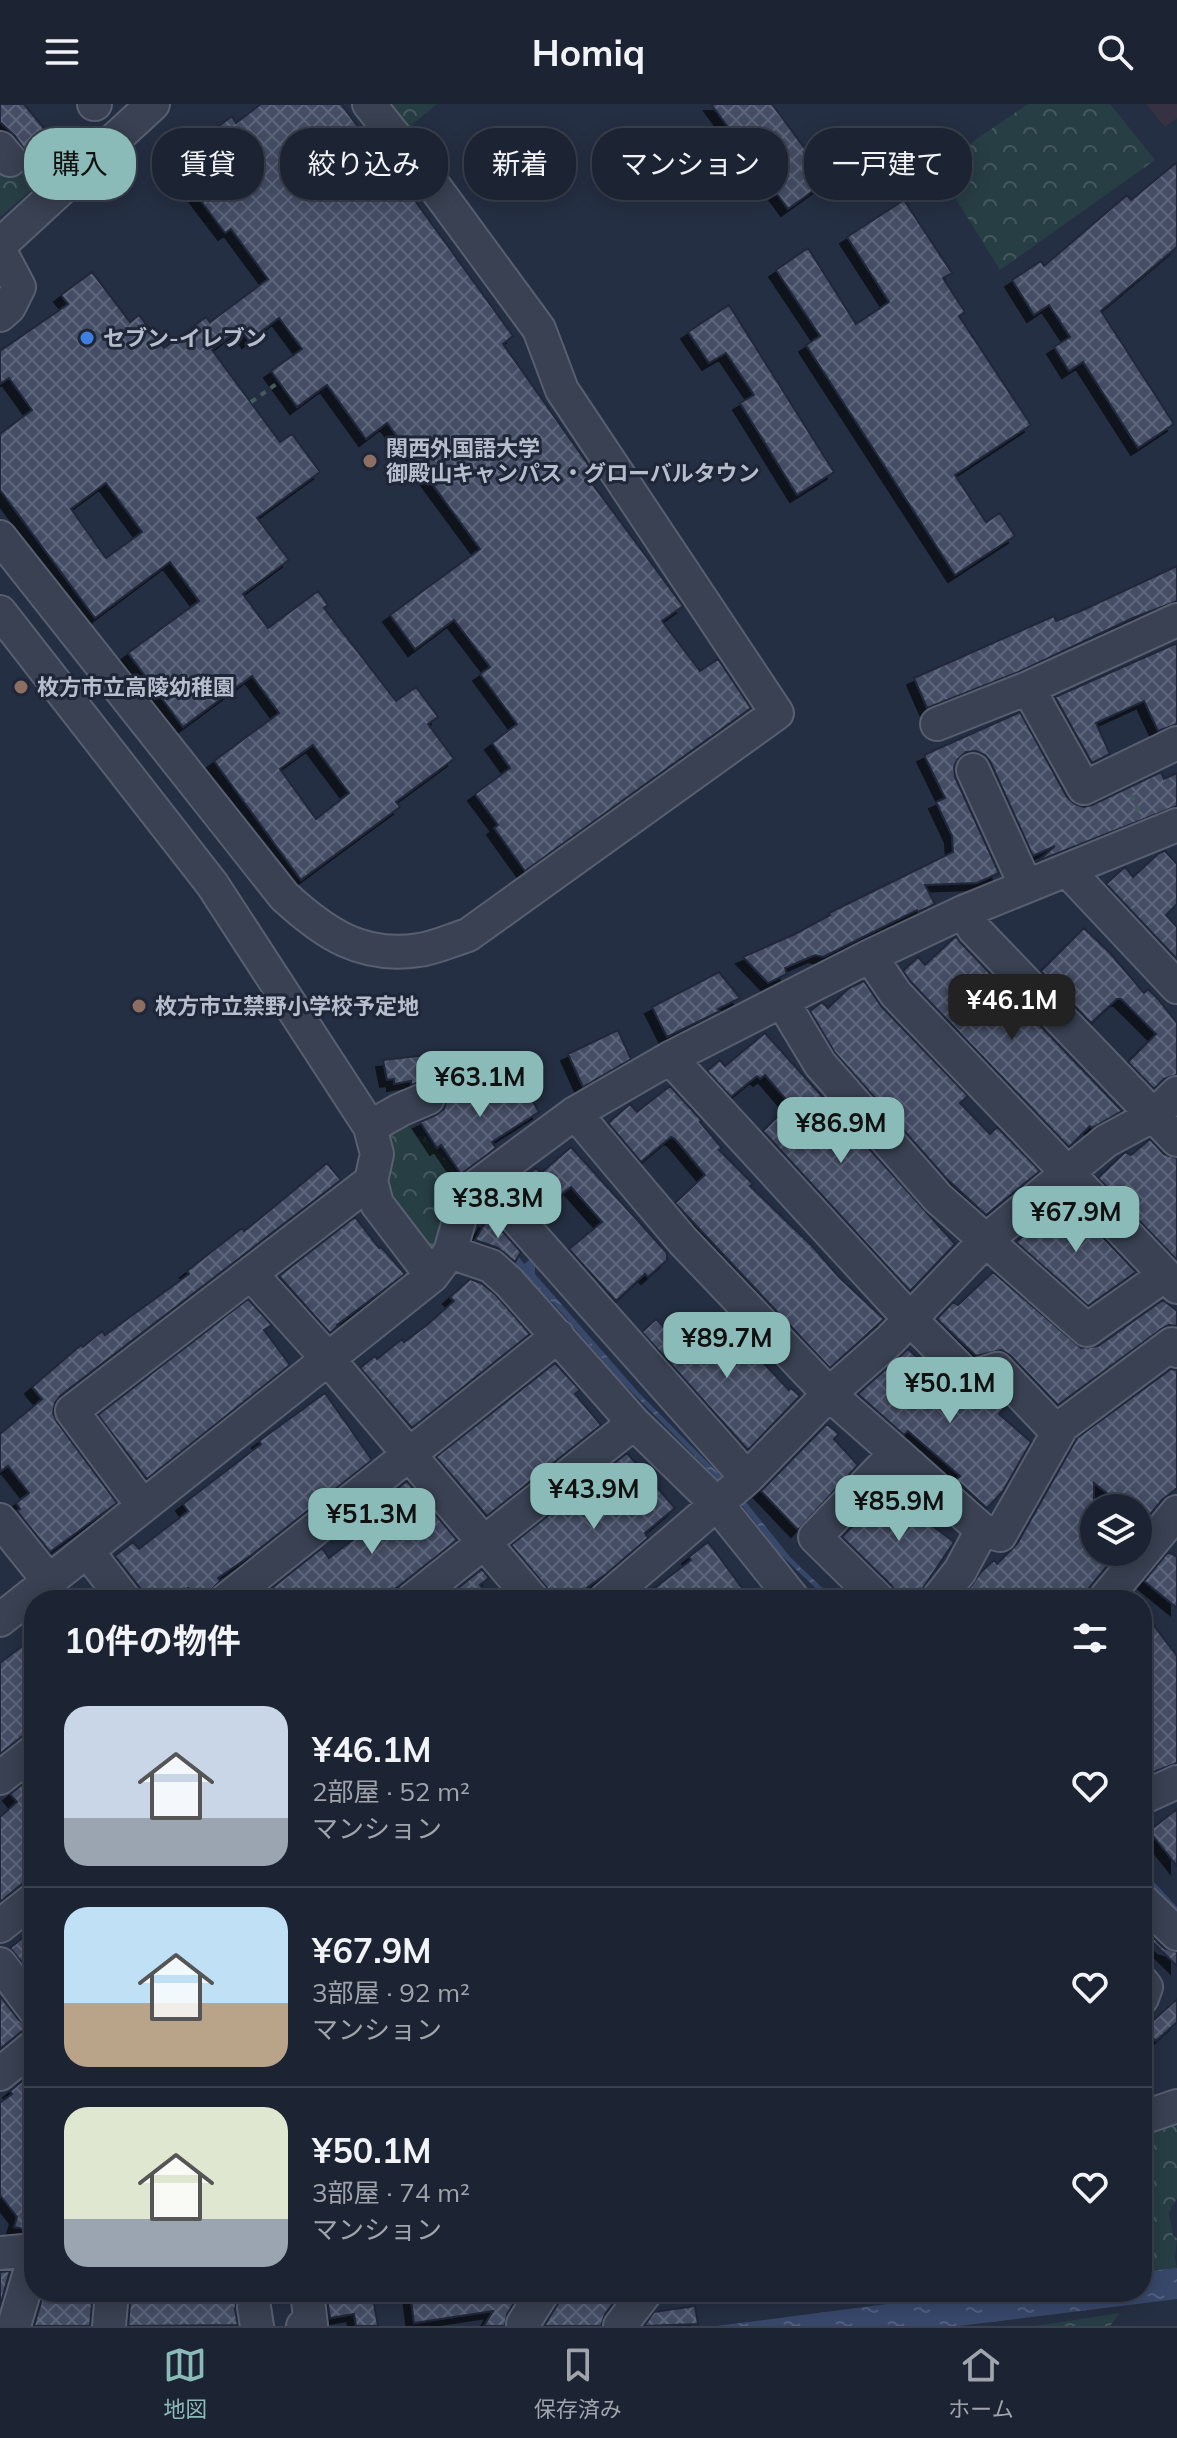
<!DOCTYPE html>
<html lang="ja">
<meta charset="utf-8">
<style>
body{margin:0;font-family:Mulish,"Noto Sans JP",sans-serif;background:#292f3e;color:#f1f3f6;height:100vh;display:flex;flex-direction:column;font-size:30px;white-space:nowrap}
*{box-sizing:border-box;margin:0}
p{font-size:26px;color:#a0a4ac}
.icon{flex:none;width:44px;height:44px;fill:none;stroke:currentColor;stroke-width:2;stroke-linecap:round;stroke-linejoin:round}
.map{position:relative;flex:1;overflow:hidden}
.panel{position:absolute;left:24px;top:1486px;width:1128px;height:712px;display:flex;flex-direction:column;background:#1c2332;border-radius:32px;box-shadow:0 4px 20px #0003,0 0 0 2px #3a404d}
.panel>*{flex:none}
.banner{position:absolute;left:24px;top:24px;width:1130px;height:72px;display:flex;gap:16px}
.fabs{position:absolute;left:1080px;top:1390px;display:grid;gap:16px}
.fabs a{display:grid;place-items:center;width:72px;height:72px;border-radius:50%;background:#1c2332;box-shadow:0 4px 20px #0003,0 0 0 2px #3a404d;font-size:40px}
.price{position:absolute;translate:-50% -68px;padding:0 18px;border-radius:16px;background:#8bbbb9;color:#111;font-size:26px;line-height:52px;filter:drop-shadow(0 2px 4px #0008)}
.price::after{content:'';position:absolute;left:50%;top:48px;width:24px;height:18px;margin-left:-12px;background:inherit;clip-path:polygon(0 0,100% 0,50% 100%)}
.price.current{background:#222;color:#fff}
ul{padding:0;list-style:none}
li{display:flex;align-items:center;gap:24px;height:200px;padding:0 40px}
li+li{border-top:2px solid #3a404d}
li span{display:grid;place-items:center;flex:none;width:224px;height:160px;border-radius:24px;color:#555}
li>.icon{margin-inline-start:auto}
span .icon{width:96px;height:96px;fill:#fffc;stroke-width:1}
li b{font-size:34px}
h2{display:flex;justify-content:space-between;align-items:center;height:96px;padding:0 40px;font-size:34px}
.pill{padding:0 28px;border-radius:32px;background:#1c2332;box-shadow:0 4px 20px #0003,0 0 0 2px #3a404d;font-size:28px;line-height:72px}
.pill.current{background:#8bbbb9;color:#111}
header{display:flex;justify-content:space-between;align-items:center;height:104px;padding:0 40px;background:#1c2332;font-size:36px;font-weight:700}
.tabs{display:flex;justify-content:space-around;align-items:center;height:112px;border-top:2px solid #3a404d;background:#1c2332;font-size:22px;color:#a0a4ac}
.tabs a{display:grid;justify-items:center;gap:4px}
.tabs .current{color:#8bbbb9}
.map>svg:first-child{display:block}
.medical{fill:#363243}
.park{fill:url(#park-crowns)}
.water{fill:url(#water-ripples)}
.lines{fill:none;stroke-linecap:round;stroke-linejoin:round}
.stream{stroke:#38486b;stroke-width:7}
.building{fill:url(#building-cross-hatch);stroke:#20283a;stroke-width:2;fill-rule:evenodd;filter:url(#shadow)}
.minor-casing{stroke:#575f70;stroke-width:36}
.path{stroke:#455b60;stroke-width:4;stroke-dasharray:6 6;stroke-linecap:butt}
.minor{stroke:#394152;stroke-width:32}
.shop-dot{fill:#3f7fe0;stroke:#1e2638;stroke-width:3}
.education-dot{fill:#8d6e63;stroke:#1e2638;stroke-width:3}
.labels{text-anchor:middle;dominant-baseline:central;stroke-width:6;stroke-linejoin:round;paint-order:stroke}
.poi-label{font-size:22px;font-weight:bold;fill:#b6bdcc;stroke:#1e2638;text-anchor:start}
</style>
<header><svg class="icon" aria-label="menu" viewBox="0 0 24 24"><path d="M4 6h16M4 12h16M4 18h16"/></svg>Homiq<svg class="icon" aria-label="search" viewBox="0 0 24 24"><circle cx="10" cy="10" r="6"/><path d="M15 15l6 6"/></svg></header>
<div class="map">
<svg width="1177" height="2222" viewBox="0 0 1177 2222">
<defs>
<pattern id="park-crowns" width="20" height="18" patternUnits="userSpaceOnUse" patternTransform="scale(2)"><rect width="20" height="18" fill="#273e44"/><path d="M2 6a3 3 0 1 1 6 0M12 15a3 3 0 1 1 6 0" fill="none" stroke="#44585e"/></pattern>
<pattern id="water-ripples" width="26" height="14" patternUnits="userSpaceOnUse" patternTransform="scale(2)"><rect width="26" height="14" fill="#38486b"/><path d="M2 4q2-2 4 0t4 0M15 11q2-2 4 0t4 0" fill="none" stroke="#53607f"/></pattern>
<pattern id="building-cross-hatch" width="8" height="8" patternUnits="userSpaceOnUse" patternTransform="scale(2)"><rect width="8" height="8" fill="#444e65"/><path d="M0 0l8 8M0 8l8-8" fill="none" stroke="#5d667a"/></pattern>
<filter id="shadow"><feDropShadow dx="-7" dy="7" stdDeviation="0" flood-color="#0009"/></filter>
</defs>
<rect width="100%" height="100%" fill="#252f43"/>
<path class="medical" d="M1146 0H1177V14L1165 23Z"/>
<path class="park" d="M388 0H437L407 25Z
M1028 0H1110L1155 56 1000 166 936 63Z
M17 50 40 78 0 113V63Z
M407 1020 417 1033 424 1031 463 1075 447 1088 436 1141 430 1147 386 1101V1032Z
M1177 2013V2094L1169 2109 1173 2132 1177 2134 1175 2153 1177 2166 1142 2170V2029Z
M1120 2209 1110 2222H1035Z"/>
<path class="water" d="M530 1155 535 1160V1170L639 1289 741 1392 791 1454 835 1496H828L779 1449 738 1396 617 1273 553 1199 538 1185 525 1180 516 1168Z
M1142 1765 1177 1803V1817L1142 1781Z
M1177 2164V2195L959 2222H717L980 2188H1142V2168Z"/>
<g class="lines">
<path class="stream" d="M511 1149 528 1170"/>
</g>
<path class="building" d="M0 0H24L51 33 28 51 15 32 0 18Z
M261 0H341L385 59 387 58 513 232 503 240 597 373 591 378 683 502 662 517 700 567 718 555 751 604 525 767 494 724 498 721 475 690 510 664 492 639 517 620 480 570 490 563 454 516 415 545 390 511 480 445 387 319 366 335 327 281 297 303 271 267 302 245 279 214 249 237 240 225 212 246 280 338 292 330 320 368 257 414 289 456 243 490 268 524 318 487 328 501 324 504 396 597 416 583 438 613 428 620 454 655 396 698 400 703 301 776 214 657 279 609 252 572 183 623 128 549 199 497 170 458 95 514 0 386V330L32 306 9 274 0 280V247L68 200 61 191 92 168 130 218 139 211 164 244 206 213 210 218 268 175 231 125 225 129 194 88 206 80 185 52 205 37 203 34 232 12 236 19ZM106 379 142 428 106 454 71 405ZM313 641 349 689 316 715 280 665Z
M711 0H772L828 76 788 105Z
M1177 58V143L1101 207 1174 320 1138 344 1083 258 1069 267 1054 243 1070 233 1049 201 1034 211 1012 176 1041 157 1044 162 1127 91 1131 96Z
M904 96 952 169 943 174 965 208 959 212 1031 321 955 371 986 418 1000 409 1015 432 955 471 806 241 820 232 776 166 808 144 856 220 889 198 847 133Z
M729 201 834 368 797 391 740 299 754 291 726 249 709 259 688 228Z
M1177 462V497L1133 514 1021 567 927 604 914 574 1054 512 1056 517 1083 506Z
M1177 539V620L1158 627 1144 597 1096 619 1110 650 1092 659 1055 593Z
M1020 608 1067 693 1075 700 1084 703 1092 701 1161 668 1164 675 1177 669V702L1038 757 1055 742 1033 752 990 657 985 651 976 647 966 648 957 656 954 663 955 673 999 769 977 779 925 781 935 800 918 808 917 806 823 853 815 851 785 864 787 870 768 879 743 853 795 830 830 811 829 809 953 748 952 732 936 698 945 694 924 651Z
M1165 747 1177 760V800L1166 811 1177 823V855L1106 780 1125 763 1133 773 1159 749Z
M1084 824 1110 849 1144 889 1148 885 1158 895 1177 919V971L1164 975 1154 985 1128 958 1156 930 1121 895H1117L1091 919 1041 867Z
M956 832 960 838 1122 1007 1092 1024 1090 1022 1069 1043 911 878 903 867 918 853 925 861Z
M719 868 740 894 718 905 720 907 667 933 652 903Z
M864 877 882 903 968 992 960 999 990 1030 997 1023 1040 1067 986 1111 946 1074 835 949 810 907 822 898 828 904 849 884Z
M618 926 631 955 583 983 568 950Z
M765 929 955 1140 910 1187 763 1027 790 1000 765 971 760 975 757 972 731 993 707 967 720 956 725 962Z
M452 948 455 981 442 982 429 975 411 981V977L394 980V975L387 976 383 956Z
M484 969 497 991 531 970 542 987 531 994 539 1008 492 1038 496 1044 461 1070 441 1041 437 1044 420 1018 436 1011 444 1005 447 994Z
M670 982 702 1017 700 1018 722 1044 719 1046 753 1080 750 1082 813 1143 839 1173 884 1215 830 1264 675 1099 705 1071 675 1035 671 1033 641 1058 608 1019 630 1000 637 1008Z
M1150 1035 1164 1050 1177 1054V1156L1098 1074 1125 1048 1131 1051Z
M571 1043 667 1149V1156L648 1173 645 1170 616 1197 569 1145 602 1118 571 1083 538 1110 522 1092 510 1085 536 1064 541 1069Z
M327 1059 341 1076 60 1292 55 1299 53 1309 57 1318 117 1399 50 1448 17 1407 20 1405 16 1399 29 1389 8 1362 0 1368V1330L42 1295 32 1283 81 1241 83 1243 102 1227 105 1231 189 1170 187 1167 242 1124 244 1127 258 1116Z
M1062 1098 1068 1103 1071 1100 1136 1168 1088 1202 1016 1138Z
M355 1113 379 1144 381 1143 405 1170 337 1221 338 1222 330 1229 279 1172Z
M486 1117 497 1121 521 1148 515 1158 498 1144 475 1136Z
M993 1168 1081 1244 1098 1242 1163 1196 1177 1207V1222L1169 1221 1161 1225 1058 1301 1010 1251 1001 1246 976 1252 937 1215 953 1198 958 1201Z
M470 1175 481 1179 496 1191 530 1230 412 1324 360 1264 375 1252 377 1255 402 1235 404 1238 427 1221 454 1197 450 1193Z
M248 1195 272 1221 264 1226 290 1261 147 1375 98 1311Z
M656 1215 667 1227 677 1216 709 1250 732 1226 789 1286 791 1284 800 1292 748 1346 642 1228Z
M908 1245 931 1266 932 1264 969 1301 980 1290 991 1287 1006 1302 999 1310 1031 1338 1003 1387 987 1404 956 1376 960 1372 908 1327 904 1331 858 1290Z
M555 1259 580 1286 575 1290 601 1321 487 1412 436 1353Z
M1171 1265 1177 1266V1384L1162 1396 1138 1425V1404H1126L1094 1379V1448H1098L1108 1461 1089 1484 1085 1496H961L981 1468 994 1456 997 1460 1017 1440 1077 1334Z
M325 1289 372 1356 253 1450 218 1474 220 1477 209 1488 207 1496H197L188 1484 173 1496H144L140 1484 115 1452 133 1438 139 1445 188 1407 183 1400 261 1340 259 1337Z
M827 1320 839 1330 834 1335 858 1361 798 1426 761 1387Z
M627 1349 675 1404 645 1429 648 1434 606 1470 570 1496H552L547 1484 511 1441 570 1394 574 1399 610 1369 607 1365Z
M897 1376 911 1388 905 1396 920 1409 918 1411 954 1438 915 1496H899L892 1482 842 1433Z
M407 1377 457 1436 399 1482 378 1496H257L322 1444 329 1454 390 1407 381 1397Z
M708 1438 751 1496H639L691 1456 689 1453Z
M1168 1448 1177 1453V1504L1144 1477Z
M482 1465 489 1474 480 1481 492 1496H451L448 1492Z
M1142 1506 1177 1552V1659L1151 1669 1142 1657Z
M34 1533V1623L0 1650V1559Z
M34 1671V1776L22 1780 0 1798V1713L17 1698 10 1690Z
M1177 1705V1762L1149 1727Z
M1142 1822 1164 1844 1177 1848V1862L1142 1828Z
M25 1832 34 1843V1873L10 1844Z
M0 1892 19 1916 31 1923 22 1927 0 1945Z
M1177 1895V1918L1156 1937 1144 1925Z
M26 1974 34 1984V2127L14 2123 17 2113 0 2091V1999L12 1990 10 1987Z
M10 2167 0 2202V2168Z
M44 2188H93L90 2222H34Z
M131 2188H153L154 2196 198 2188H239L235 2205 238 2221 128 2222Z
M326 2188H372L378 2222H356L354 2210 330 2214Z
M410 2188H521L507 2210 505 2222H484L493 2207 414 2219Z
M562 2188H622L605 2210 601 2222H544L559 2198Z
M695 2202 698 2220 644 2222 654 2208Z"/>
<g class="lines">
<g class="minor-casing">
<path id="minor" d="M94 0H95
M0 44 10 56
M0 141 153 0
M0 147 19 183 9 203 0 211
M0 433 284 792C324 829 362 855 419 846 435 844 452 836 468 831L777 609 562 286 539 225 426 71 369 0
M0 508 212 780 370 1023 377 1050 371 1077 377 1100 432 1172
M1028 584 1084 684 1177 639
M937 620 1028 584 1177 516
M973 666 1026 782
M1068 767 1177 883
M963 808 974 825 1177 1036
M870 852 896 890 1177 1183
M782 897 820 960 938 1094 1087 1226 1165 1171
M670 954 910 1215 969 1274 997 1265 1058 1329
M575 1009 683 1137 829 1290 896 1349 815 1433 879 1496
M370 1023 400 1006 428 994
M467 1089 508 1105 747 1374
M450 1148 491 1162 509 1178 634 1319 717 1400 794 1496
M251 1170 328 1255 533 1496
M896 1349 982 1426 1000 1431 1062 1322 1172 1240 1177 1247
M143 1402 72 1307 371 1077
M0 1416 49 1477
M87 1447 125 1496
M226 1496 558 1232
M412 1496 634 1319
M605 1496 747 1374 829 1290 890 1236 985 1137 1106 1037 1154 1011 1177 989
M937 1496 960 1467 982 1426
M1104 1496 1177 1408
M0 1516 432 1172 450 1148 467 1089 575 1009 670 954 870 852 963 808 1177 721
M0 1674 34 1647
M1142 1694 1177 1678
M1142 1796 1177 1830
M0 1822 34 1795
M0 1860 34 1905
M1142 1878 1146 1883 1142 1894
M0 1970 34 1942
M1142 2014 1177 2002
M0 2149 34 2146
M254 2203 257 2222
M523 2220 543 2188
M14 2222 34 2154
M109 2222 112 2188
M303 2222 311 2221 307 2188
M620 2222 646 2188"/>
</g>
<path class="path" d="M251 298 279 278
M1131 691 1139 708"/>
<use href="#minor" class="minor"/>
</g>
<circle class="shop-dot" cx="87" cy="234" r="8"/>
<g class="education-dot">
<circle cx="370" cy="357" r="8"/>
<circle cx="21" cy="583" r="8"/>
<circle cx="139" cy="902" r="8"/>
</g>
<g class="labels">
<g class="poi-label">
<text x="103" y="234">セブン-イレブン</text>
<text x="386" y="344">関西外国語大学<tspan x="386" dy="25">御殿山キャンパス・グローバルタウン</tspan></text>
<text x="37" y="583">枚方市立高陵幼稚園</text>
<text x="155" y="902">枚方市立禁野小学校予定地</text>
</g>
</g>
</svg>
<div class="fabs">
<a><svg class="icon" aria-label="layers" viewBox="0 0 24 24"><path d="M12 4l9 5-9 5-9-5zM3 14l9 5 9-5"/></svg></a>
</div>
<b class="price current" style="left:1012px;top:938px">¥46.1M</b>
<b class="price" style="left:480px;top:1015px">¥63.1M</b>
<b class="price" style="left:841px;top:1061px">¥86.9M</b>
<b class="price" style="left:498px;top:1136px">¥38.3M</b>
<b class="price" style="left:1076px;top:1150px">¥67.9M</b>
<b class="price" style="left:727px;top:1276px">¥89.7M</b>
<b class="price" style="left:950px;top:1321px">¥50.1M</b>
<b class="price" style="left:594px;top:1427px">¥43.9M</b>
<b class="price" style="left:899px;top:1439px">¥85.9M</b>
<b class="price" style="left:372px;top:1452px">¥51.3M</b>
<div class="banner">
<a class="pill current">購入</a>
<a class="pill">賃貸</a>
<a class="pill">絞り込み</a>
<a class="pill">新着</a>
<a class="pill">マンション</a>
<a class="pill">一戸建て</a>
</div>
<section class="panel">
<h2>10件の物件<svg class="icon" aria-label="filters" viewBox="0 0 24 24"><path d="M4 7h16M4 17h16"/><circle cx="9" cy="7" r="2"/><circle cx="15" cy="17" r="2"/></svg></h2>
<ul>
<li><span style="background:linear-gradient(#c9d6e8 70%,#9aa5b1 0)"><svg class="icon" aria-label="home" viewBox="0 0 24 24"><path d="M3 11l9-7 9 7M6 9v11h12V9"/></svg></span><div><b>¥46.1M</b><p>2部屋 · 52 m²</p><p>マンション</p></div><svg class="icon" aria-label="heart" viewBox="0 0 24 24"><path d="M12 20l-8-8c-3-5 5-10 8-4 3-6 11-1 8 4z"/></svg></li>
<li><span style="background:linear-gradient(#bfe0f5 60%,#b9a48a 0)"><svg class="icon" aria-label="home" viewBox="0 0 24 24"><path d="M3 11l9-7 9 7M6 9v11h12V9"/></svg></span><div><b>¥67.9M</b><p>3部屋 · 92 m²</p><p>マンション</p></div><svg class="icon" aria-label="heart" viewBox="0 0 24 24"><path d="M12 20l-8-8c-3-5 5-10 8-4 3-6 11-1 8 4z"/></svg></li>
<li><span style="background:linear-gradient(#dfe7d0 70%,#9aa5b1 0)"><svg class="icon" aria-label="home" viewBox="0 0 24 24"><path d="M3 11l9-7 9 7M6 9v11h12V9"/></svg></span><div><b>¥50.1M</b><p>3部屋 · 74 m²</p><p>マンション</p></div><svg class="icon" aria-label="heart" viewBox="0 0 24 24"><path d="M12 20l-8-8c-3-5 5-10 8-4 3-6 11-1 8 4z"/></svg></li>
</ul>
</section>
</div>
<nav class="tabs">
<a class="current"><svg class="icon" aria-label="map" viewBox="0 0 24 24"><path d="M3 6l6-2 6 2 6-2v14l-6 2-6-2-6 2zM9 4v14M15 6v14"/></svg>地図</a>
<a><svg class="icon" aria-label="saved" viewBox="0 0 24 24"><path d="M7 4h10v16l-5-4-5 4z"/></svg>保存済み</a>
<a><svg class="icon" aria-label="home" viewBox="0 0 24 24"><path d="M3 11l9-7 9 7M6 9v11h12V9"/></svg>ホーム</a>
</nav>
